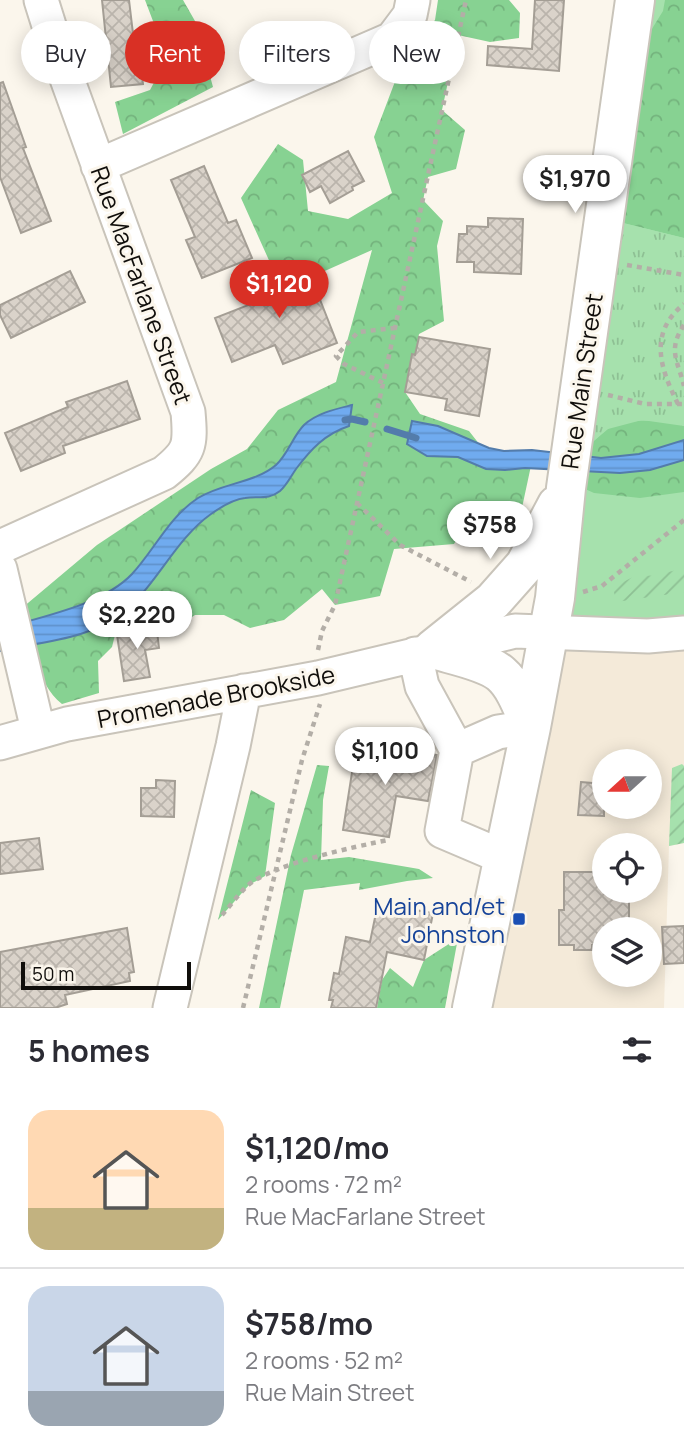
<!DOCTYPE html>
<meta charset="utf-8">
<style>
body{margin:0;font-family:Manrope,sans-serif;background:#f2f2f3;color:#2b2b33;height:100vh;display:flex;flex-direction:column;font-size:26px;white-space:nowrap}
*{box-sizing:border-box;margin:0}
p{font-size:23px;color:#7c7c81}
.icon{flex:none;width:38px;height:38px;fill:none;stroke:currentColor;stroke-width:2;stroke-linecap:round;stroke-linejoin:round}
.map{position:relative;height:1008px;overflow:hidden}
.panel{display:flex;flex-direction:column;background:#fff;flex:1}
.panel>*{flex:none}
.top-card{position:absolute;left:21px;top:21px;width:642px;height:63px;display:flex;gap:14px}
.needle{width:46px;rotate:249deg}
.tools{position:absolute;left:592px;top:749px;display:grid;gap:14px}
.tools a{display:grid;place-items:center;width:70px;height:70px;border-radius:50%;background:#fff;box-shadow:0 4px 18px #0003;font-size:35px}
.scale{position:absolute;left:21px;bottom:18px;width:170px;box-sizing:border-box;padding-left:7px;border:4px solid #100e0b;border-top:0;font-size:19px;line-height:24px;white-space:nowrap;color:#100e0b;-webkit-text-stroke:5px #fbf6ec;paint-order:stroke}
.price{position:absolute;translate:-50% -60px;padding:0 16px;border-radius:24px;background:#fff;color:#222;font-size:23px;line-height:46px;filter:drop-shadow(0 2px 4px #0008)}
.price::after{content:'';position:absolute;left:50%;top:42px;width:21px;height:16px;margin-left:-10px;background:inherit;clip-path:polygon(0 0,100% 0,50% 100%)}
.price.active{background:#d93025;color:#fff}
ul{padding:0;list-style:none}
li{display:flex;align-items:center;gap:21px;height:175px;padding:0 28px}
li+li{border-top:2px solid #e1e1e2}
li span{display:grid;place-items:center;flex:none;width:196px;height:140px;border-radius:21px;color:#555}
li>.icon{margin-inline-start:auto}
span .icon{width:84px;height:84px;fill:#fffc;stroke-width:1}
li b{font-size:30px}
h2{display:flex;justify-content:space-between;align-items:center;height:84px;padding:0 28px;font-size:30px}
.tag{padding:0 24px;border-radius:32px;background:#fff;box-shadow:0 4px 18px #0003;font-size:24px;line-height:63px}
.tag.active{background:#d93025;color:#fff}
.map>svg:first-child{display:block}
.built{fill:#f4ead9;fill-rule:evenodd}
.grass{fill:#a6e1ad}
.forest{fill:url(#forest-crowns)}
.park{fill:url(#park-tufts)}
.garden{fill:url(#garden-furrows)}
.water{fill:url(#water-rules);stroke:#537cab;stroke-width:2}
.lines{fill:none;stroke-linecap:round;stroke-linejoin:round}
.stream{stroke:#537cab;stroke-width:7}
.building{fill:url(#building-cross-hatch);stroke:#a49e95;stroke-width:2}
.minor-casing{stroke:#c9c4ba;stroke-width:37}
.major-casing{stroke:#c9c4ba;stroke-width:42}
.path{stroke:#b3aea7;stroke-width:4.5;stroke-dasharray:5 5;stroke-linecap:butt}
.minor{stroke:#fff;stroke-width:33}
.major{stroke:#fff;stroke-width:38}
.transit-dot{fill:#1a4fb4;stroke:#fbf6ec;stroke-width:2.5}
.labels{text-anchor:middle;dominant-baseline:central;stroke-width:6;stroke-linejoin:round;paint-order:stroke}
.street-label{font-size:24px;fill:#100e0b;stroke:#fbf6ec}
.transit-label{font-size:24px;fill:#164399;stroke:#fbf6ec;text-anchor:end}
</style>
<div class="map">
<svg width="684" height="1008" viewBox="0 0 684 1008">
<defs>
<pattern id="forest-crowns" width="20" height="18" patternUnits="userSpaceOnUse" patternTransform="scale(1.75)"><rect width="20" height="18" fill="#87d292"/><path d="M2 6a3 3 0 1 1 6 0M12 15a3 3 0 1 1 6 0" fill="none" stroke="#74b37d"/></pattern>
<pattern id="park-tufts" width="24" height="20" patternUnits="userSpaceOnUse" patternTransform="scale(1.75)"><rect width="24" height="20" fill="#a6e1ad"/><path d="M3 7l-1-3M5 7V3M7 7l1-3M15 17l-1-3M17 17v-4M19 17l1-3" fill="none" stroke="#8ec094"/></pattern>
<pattern id="garden-furrows" width="10" height="10" patternUnits="userSpaceOnUse" patternTransform="scale(1.75)"><rect width="10" height="10" fill="#a6e1ad"/><path d="M-1 1l2-2M0 10L10 0M9 11l2-2" fill="none" stroke="#8ec094"/></pattern>
<pattern id="water-rules" width="6" height="5" patternUnits="userSpaceOnUse" patternTransform="scale(1.75)"><rect width="6" height="5" fill="#70abef"/><path d="M0 2.5h6" fill="none" stroke="#6092cc"/></pattern>
<pattern id="building-cross-hatch" width="8" height="8" patternUnits="userSpaceOnUse" patternTransform="scale(1.75)"><rect width="8" height="8" fill="#dad3ca"/><path d="M0 0l8 8M0 8l8-8" fill="none" stroke="#bab4ac"/></pattern>
</defs>
<rect width="100%" height="100%" fill="#fbf6ec"/>
<path class="built" d="M548 632 684 633V843L669 846 664 1008H472ZM604 761H649V807H604ZM604 845H649V891H604ZM604 929H649V975H604Z"/>
<path class="grass" d="M635 0H684V633L548 632Z"/>
<path class="forest" d="M145 0H183L195 21 213 87 123 134 115 102 150 90 167 58Z
M438 0H509L520 13 519 38 490 42 458 35 442 110 465 130 456 169 428 177 423 200 443 221 437 246 444 321 419 334 415 355H412L405 392 420 414 469 431 491 459 532 461 520 517 501 530 469 517 454 544 394 549 380 596 335 605 322 589 284 620 250 628 224 615H195L178 626 151 613 116 631 112 647 98 661 99 693 62 704C35 682 31 641 22 608L97 545 211 469 247 449 278 410 336 382 372 250 318 274 272 267 241 198 278 144 303 160 308 211 348 219 392 193 374 137 402 63 435 20Z
M665 0H684V238L623 223 650 32 663 11Z
M642 420 684 426V492L640 498 594 493 583 488 589 445 608 429Z
M317 765 329 766 323 800 321 860 349 857 419 869 433 878 407 881 359 890 360 883 304 890 280 1008H259L291 855Z
M251 790 275 803 265 876 249 885 218 920Z
M458 938 445 1008H377L382 980 390 968 413 987 424 960Z"/>
<path class="park" d="M623 223 684 238V426C662 420 627 417 606 430 600 434 595 441 589 445Z"/>
<path class="garden" d="M684 568V592L616 602 613 587 633 577 657 575Z
M682 764 684 766V843L669 846 672 768Z"/>
<path class="water" d="M352 405 349 426C325 434 311 449 296 469 291 476 287 485 280 491 269 500 258 496 245 498 233 499 221 507 211 514 176 539 158 582 126 610 94 639 41 642 0 651V629C40 617 103 605 132 574 155 549 169 517 198 498 222 483 255 483 276 465 288 454 293 436 304 425 317 413 336 409 352 405Z
M412 421 438 426 489 448 504 451 532 450 601 458 639 454 684 440V460L650 470 620 473 525 468 505 470 486 469 458 457 427 456 407 444Z"/>
<g class="lines">
<path class="stream" d="M345 420 352 419 365 422
M387 429 416 438"/>
</g>
<path class="building" d="M102 0H129L134 42 138 41 143 84 111 87Z
M535 0H564L559 71 487 65 488 46 532 49Z
M3 82 26 147 23 148 51 221 21 233 0 177V83Z
M348 151 364 181 352 187 353 190 330 203 321 186 310 192 302 175Z
M204 166 228 223 236 220 252 258 202 278 186 240 195 237 171 180Z
M488 218 523 219 521 274 474 272V262H457L459 234H467V226L488 227Z
M306 264 337 343 283 364 275 345 232 362 215 318 261 300 254 284Z
M70 271 85 302 11 338 0 315V305Z
M419 337 490 349 479 416 445 410 447 399 405 392 412 354 415 355Z
M127 381 140 419 63 446 65 453 21 471 5 433 68 407 66 402Z
M156 623 159 648 145 650 150 677 124 681 117 635 129 633 128 628Z
M356 747 396 754 397 748 437 755 428 801 396 796 389 837 343 830Z
M156 780 175 781 174 817 141 816V788H156Z
M581 782 604 784V816L578 815Z
M39 838 43 869 0 874V843Z
M564 872H604V891H629V929H604V945H592V950H574V945H559V910H564Z
M377 908 414 915 415 910 433 913 424 960 387 952 376 1008H331L333 1000H329L334 973 339 974 346 937 370 942Z
M684 926V963L664 964 662 927Z
M127 928 134 972 129 973 130 981 65 995 67 1004 55 1008H0V952Z"/>
<g class="lines">
<g class="minor-casing">
<path id="minor" d="M98 166 392 39 410 15 413 0
M0 547 164 473C190 452 191 446 188 412L57 51 41 0
M0 569 38 730
M415 654 422 686 457 750 498 732 531 727
M0 743 67 724 318 678 515 631 648 636 684 633
M457 750 442 831 503 857
M170 1008 233 746 244 691"/>
</g>
<g class="major-casing">
<path id="major" d="M433 649 493 601 525 565 557 505
M433 649C452 655 486 661 501 674 516 687 523 710 531 727
M472 1008 531 727 555 598 566 488 635 0"/>
</g>
<path class="path" d="M627 265 684 275
M684 325C667 350 678 361 684 386
M383 383 344 364 336 356 358 332 395 328
M608 395 645 404H684
M678 404C660 368 648 333 684 304
M357 503 400 545 471 582
M583 592 602 586 684 520
M318 650 322 631 335 605 466 0
M222 915C230 906 238 895 247 886 272 864 354 847 388 840
M243 1008 302 760 320 704"/>
<use href="#minor" class="minor"/>
<use href="#major" class="major"/>
</g>
<rect class="transit-dot" x="512" y="912" width="14" height="14" rx="3.5"/>
<g class="labels">
<g class="street-label">
<text transform="translate(142 285) rotate(70)">Rue MacFarlane Street</text>
<text transform="translate(581 381) rotate(-82)">Rue Main Street</text>
<text transform="translate(216 696) rotate(-11)">Promenade Brookside</text>
</g>
<g class="transit-label">
<text x="505" y="905">Main and/et<tspan x="505" dy="28">Johnston</tspan></text>
</g>
</g>
</svg>
<div class="tools">
<a><svg class="needle" viewBox="-14 -14 28 28"><path d="M0-13l5 13h-10z" fill="#e53935"/><path d="M0 13l5-13h-10z" fill="#7c7c81"/></svg></a>
<a><svg class="icon" aria-label="locate" viewBox="0 0 24 24"><circle cx="12" cy="12" r="6"/><path d="M12 2v4M12 18v4M2 12h4M18 12h4"/></svg></a>
<a><svg class="icon" aria-label="layers" viewBox="0 0 24 24"><path d="M12 4l9 5-9 5-9-5zM3 14l9 5 9-5"/></svg></a>
</div>
<div class="scale">50 m</div>
<b class="price" style="left:575px;top:215px">$1,970</b>
<b class="price active" style="left:279px;top:320px">$1,120</b>
<b class="price" style="left:490px;top:561px">$758</b>
<b class="price" style="left:137px;top:651px">$2,220</b>
<b class="price" style="left:385px;top:787px">$1,100</b>
<div class="top-card">
<a class="tag">Buy</a>
<a class="tag active">Rent</a>
<a class="tag">Filters</a>
<a class="tag">New</a>
</div>
</div>
<section class="panel">
<h2>5 homes<svg class="icon" aria-label="filters" viewBox="0 0 24 24"><path d="M4 7h16M4 17h16"/><circle cx="9" cy="7" r="2"/><circle cx="15" cy="17" r="2"/></svg></h2>
<ul>
<li><span style="background:linear-gradient(#ffd9b3 70%,#c2b280 0)"><svg class="icon" aria-label="home" viewBox="0 0 24 24"><path d="M3 11l9-7 9 7M6 9v11h12V9"/></svg></span><div><b>$1,120/mo</b><p>2 rooms · 72 m²</p><p>Rue MacFarlane Street</p></div></li>
<li><span style="background:linear-gradient(#c9d6e8 75%,#9aa5b1 0)"><svg class="icon" aria-label="home" viewBox="0 0 24 24"><path d="M3 11l9-7 9 7M6 9v11h12V9"/></svg></span><div><b>$758/mo</b><p>2 rooms · 52 m²</p><p>Rue Main Street</p></div></li>
</ul>
</section>
